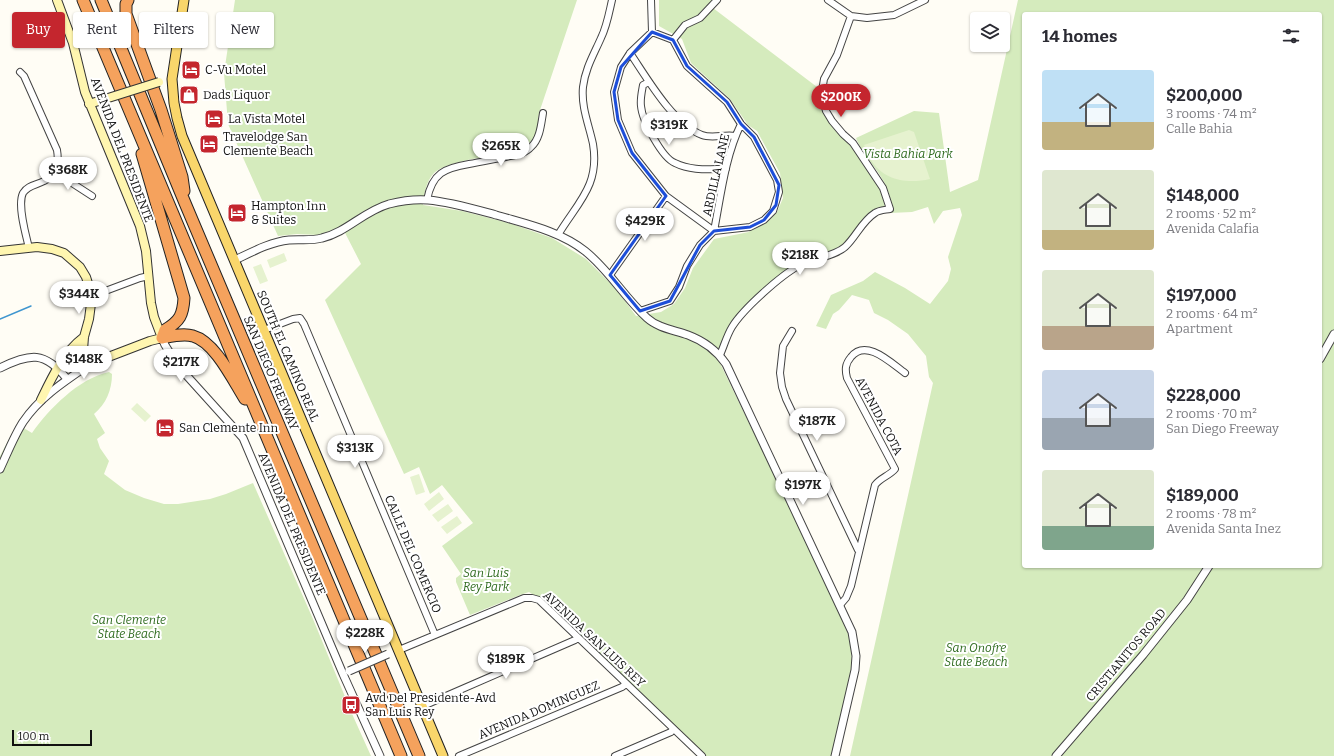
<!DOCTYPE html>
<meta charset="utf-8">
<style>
body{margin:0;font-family:Bitter,serif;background:#f2f2f3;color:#2b2b33;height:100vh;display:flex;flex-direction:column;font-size:15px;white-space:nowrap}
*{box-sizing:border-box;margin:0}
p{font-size:13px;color:#7c7c81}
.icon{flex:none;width:22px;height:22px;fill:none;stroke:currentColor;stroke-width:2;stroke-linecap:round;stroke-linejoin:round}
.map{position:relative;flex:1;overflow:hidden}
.side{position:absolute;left:1022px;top:12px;width:300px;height:556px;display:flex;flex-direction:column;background:#fff;border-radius:4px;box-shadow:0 1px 3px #0004}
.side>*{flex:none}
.banner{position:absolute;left:12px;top:12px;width:380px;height:36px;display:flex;gap:8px}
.tools{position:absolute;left:970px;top:12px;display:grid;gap:8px}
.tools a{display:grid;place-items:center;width:40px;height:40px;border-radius:4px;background:#fff;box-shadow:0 1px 3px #0004;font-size:20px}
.scale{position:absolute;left:12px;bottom:10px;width:80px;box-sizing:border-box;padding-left:4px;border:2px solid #111;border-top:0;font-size:11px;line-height:14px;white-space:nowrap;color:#111;-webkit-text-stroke:3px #fff;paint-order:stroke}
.price{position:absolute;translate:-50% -34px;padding:0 9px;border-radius:14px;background:#fff;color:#222;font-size:13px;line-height:26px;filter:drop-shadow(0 1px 2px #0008)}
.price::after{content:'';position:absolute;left:50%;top:24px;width:12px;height:9px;margin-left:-6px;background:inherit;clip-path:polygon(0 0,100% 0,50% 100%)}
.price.selected{background:#c4262e;color:#fff}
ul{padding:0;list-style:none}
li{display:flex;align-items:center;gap:12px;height:100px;padding:0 20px}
li span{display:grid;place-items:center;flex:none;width:112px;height:80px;border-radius:4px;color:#555}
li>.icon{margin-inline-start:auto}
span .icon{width:48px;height:48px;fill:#fffc;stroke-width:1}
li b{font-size:17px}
h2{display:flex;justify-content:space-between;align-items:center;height:48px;padding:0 20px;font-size:17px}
.chip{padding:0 14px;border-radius:4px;background:#fff;box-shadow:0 1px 3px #0004;font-size:14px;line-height:36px}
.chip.selected{background:#c4262e;color:#fff}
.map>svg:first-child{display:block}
.green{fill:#d5ebbd;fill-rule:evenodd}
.pitch{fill:#e6f2cf}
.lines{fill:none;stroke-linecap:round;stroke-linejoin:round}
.stream{stroke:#3f96cf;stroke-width:1.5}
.minor-casing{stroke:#444;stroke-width:8}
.tertiary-casing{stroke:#444;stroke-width:9}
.secondary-casing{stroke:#333;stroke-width:10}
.primary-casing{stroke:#222;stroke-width:11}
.motorway-casing{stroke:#222;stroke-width:13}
.minor{stroke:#fff;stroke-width:6}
.tertiary{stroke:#fff;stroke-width:7}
.secondary{stroke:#fff6b0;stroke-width:8}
.primary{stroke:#f9d66b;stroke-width:9}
.motorway{stroke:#f5a25d;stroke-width:11}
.tertiary-bridge-casing{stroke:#444;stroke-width:9;stroke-linecap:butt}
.secondary-bridge-casing{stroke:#333;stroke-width:10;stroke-linecap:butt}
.tertiary-bridge{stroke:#fff;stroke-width:7}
.secondary-bridge{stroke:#fff6b0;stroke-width:8}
.marked{fill:none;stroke:#1d4ed8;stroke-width:3;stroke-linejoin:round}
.labels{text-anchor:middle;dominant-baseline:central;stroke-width:4;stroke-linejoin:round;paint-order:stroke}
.poi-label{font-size:12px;fill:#111;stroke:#fff;text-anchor:start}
.street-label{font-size:12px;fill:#111;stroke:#fff}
.park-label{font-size:12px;font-style:italic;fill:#2f6b1f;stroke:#fff}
</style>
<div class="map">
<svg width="1334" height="756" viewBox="0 0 1334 756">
<rect width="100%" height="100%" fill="#fffdf5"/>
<path class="green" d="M235 0H577L539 113 537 134 527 146 517 144 510 145 505 153C486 157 448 161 434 173 426 181 424 195 423 205L462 211 509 223 552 238 586 259 617 290 636 316 661 312 674 304 685 288 693 268 714 239 749 232 751 229 760 226 768 221 777 212 783 198 780 173 757 131 748 125 730 99 691 63 682 39 659 26V0H711L713 8 821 90 822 107 833 128 850 143 875 179 882 192 885 207 873 210 846 243 833 250 800 261 755 296 730 323 718 359 807 543 851 640 852 665 832 756H705L540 599 529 592 520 595 470 615 456 582V578L461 574 442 546 473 523 442 485 430 494 419 467 404 474 325 300 361 264 342 227 318 235 297 234 278 236 228 124 224 73Z
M1018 0H1334V756H850L933 383 929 377 926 356 908 334 888 320 874 313 869 300 852 295 839 310 833 314 826 329 816 326 831 295 863 281 875 272 905 288 930 304 948 281 951 269 948 257 962 215 960 208 943 211 934 224 928 207 912 212 890 213C890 207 891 200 889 194 883 173 864 158 856 138L914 111 939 113 950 192 978 180ZM1024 14H1320V566H1024Z
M109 372 112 374C112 390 106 404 94 414L105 433 97 439 100 448 109 461 104 474 125 490 144 498 164 504H178L210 499 226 494 253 483 313 619 353 716 371 756H0V456L17 424 32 433C48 410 79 378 109 372Z"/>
<path class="pitch" d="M909 130 914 132 930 179C908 184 884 181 871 160 868 156 866 150 864 145Z
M284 253 287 261 270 268 267 260Z
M261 264 268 281 260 284 253 267Z
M137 403 151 416 145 422 131 409Z
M419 474 425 492 416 495 410 477Z
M439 492 444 499 429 511 424 504Z
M448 504 453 511 438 522 432 515Z
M457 516 462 523 447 534 441 527Z"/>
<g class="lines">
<path class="stream" d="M0 319 31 306"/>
<g class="minor-casing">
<path id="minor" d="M651 0 652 32
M828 0 851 16 867 18 894 15 925 0
M673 40 652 32 630 53 621 67 614 92 618 120 632 153 666 196 714 231
M673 40 685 25 700 18 717 0
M630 53C647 78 673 124 702 135 712 139 725 134 735 136
M20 72 24 76 57 150C59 162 57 175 44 181 37 185 28 185 23 193 17 205 26 235 29 248
M649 82 643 85C642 91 640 99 641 106 642 120 662 158 675 163 691 171 709 169 726 169
M55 172 92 196
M427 200C432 173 445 168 469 164 482 162 494 159 506 157 515 155 525 154 531 147 540 139 541 125 543 113
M714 231C721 195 725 157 741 124
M558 235C577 203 600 186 593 144 589 125 581 107 583 87 585 69 594 54 601 38 607 26 609 13 612 0
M610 275 666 196
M92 296 140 278 149 276
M640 311 670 301 679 287 687 266 700 245 714 231 750 227 764 220 773 211 779 192 777 180 754 137 741 124 727 102 687 66 673 40
M264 330 293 319 300 318 304 324 435 635
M792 331 783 346 780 373 782 387 786 399 858 550
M720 355C724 346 727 335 732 327 743 309 781 275 800 265 813 259 835 256 845 247 856 237 862 221 875 213 879 210 885 210 890 209L883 188 853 143 843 134 832 121 826 111 823 99 822 91 824 79 837 55 851 16
M840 605 846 598 851 586 875 485C880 478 889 476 895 469L847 378C845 370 845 364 851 357 866 338 891 363 905 373
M399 650 524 598H532L539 600 702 756
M423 706 575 640 578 638
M459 756 622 687 626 684
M615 756 671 732 673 729"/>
</g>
<g class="tertiary-casing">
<path id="tertiary" d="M235 260C252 252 270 242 289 240 300 239 311 241 322 238 347 232 364 211 389 204 401 201 416 199 428 200 451 202 474 209 496 215 526 224 560 231 585 251 609 270 624 297 647 318 658 328 674 330 688 335 704 341 717 351 726 364L852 632 856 656 855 670 835 756
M162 338 165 345 178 366 243 438 343 674 380 756
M1320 359 1334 334
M0 368C30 353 45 351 67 379
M0 469C7 454 14 436 23 422 40 397 65 381 90 364
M1056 756 1143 655 1187 600 1209 566"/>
</g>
<g class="secondary-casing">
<path id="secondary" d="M89 104 105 99
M0 251 37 247 52 249 64 253 80 267 86 277 92 296 89 319 84 337 83 350 85 357 90 364 150 341 162 338 154 317 151 303 146 251 140 226 85 92 73 43 57 0
M41 400C52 377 63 353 84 337"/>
</g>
<g class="primary-casing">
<path id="primary" d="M184 0 172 79 174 103 177 118 182 136 443 756"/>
</g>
<g class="motorway-casing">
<path id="motorway" d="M83 0 401 756
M101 0 185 203 419 756
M128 0 126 4V14L161 110 182 177 184 191
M142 154 184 298C183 315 180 321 165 330L162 338C172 336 184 333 193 336 215 342 233 380 245 399"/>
</g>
<use href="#minor" class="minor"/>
<use href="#tertiary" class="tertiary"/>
<use href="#secondary" class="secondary"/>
<use href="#primary" class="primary"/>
<use href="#motorway" class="motorway"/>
<g class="tertiary-bridge-casing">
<path id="tertiary-bridge" d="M349 671 388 654"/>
</g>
<g class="secondary-bridge-casing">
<path id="secondary-bridge" d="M105 99 159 82"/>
</g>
<use href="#tertiary-bridge" class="tertiary-bridge"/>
<use href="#secondary-bridge" class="secondary-bridge"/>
</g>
<path class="marked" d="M652 32 673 40 687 66 727 102 741 124 754 137 779 185 776 205 764 220 750 227 714 231 700 245 670 301 640 311 610 275 666 196 632 153 618 120 614 92 621 67Z"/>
<defs>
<g id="hotel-square" transform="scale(1)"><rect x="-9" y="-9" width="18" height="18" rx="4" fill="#c4262e" stroke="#fff"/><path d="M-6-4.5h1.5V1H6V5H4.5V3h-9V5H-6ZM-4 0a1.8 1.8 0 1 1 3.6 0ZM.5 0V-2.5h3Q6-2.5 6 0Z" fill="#fff"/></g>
<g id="shop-square" transform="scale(1)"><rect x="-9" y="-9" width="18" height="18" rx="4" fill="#c4262e" stroke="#fff"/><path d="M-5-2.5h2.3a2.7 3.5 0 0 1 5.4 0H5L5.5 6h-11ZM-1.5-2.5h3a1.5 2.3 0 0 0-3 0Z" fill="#fff"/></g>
<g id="bus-square" transform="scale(1)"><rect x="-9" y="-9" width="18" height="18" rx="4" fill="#c4262e" stroke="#fff"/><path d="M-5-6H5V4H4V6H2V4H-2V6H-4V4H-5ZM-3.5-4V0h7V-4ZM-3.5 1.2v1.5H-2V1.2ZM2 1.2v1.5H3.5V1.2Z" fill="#fff"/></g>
</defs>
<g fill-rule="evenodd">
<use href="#hotel-square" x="191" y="70"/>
<use href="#shop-square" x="189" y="95"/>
<use href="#hotel-square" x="214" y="119"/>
<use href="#hotel-square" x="209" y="144"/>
<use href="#hotel-square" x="237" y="213"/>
<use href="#hotel-square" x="165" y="428"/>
<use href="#bus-square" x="351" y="705"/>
</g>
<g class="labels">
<g class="poi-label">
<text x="205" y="70">C-Vu Motel</text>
<text x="203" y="95">Dads Liquor</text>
<text x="228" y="119">La Vista Motel</text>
<text x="223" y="137">Travelodge San<tspan x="223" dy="14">Clemente Beach</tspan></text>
<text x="251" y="206">Hampton Inn<tspan x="251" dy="14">&amp; Suites</tspan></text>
<text x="179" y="428">San Clemente Inn</text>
<text x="365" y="698">Avd Del Presidente-Avd<tspan x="365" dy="14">San Luis Rey</tspan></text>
</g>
<g class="street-label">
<text transform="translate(122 150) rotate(69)">AVENIDA DEL PRESIDENTE</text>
<text transform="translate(716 175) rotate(-77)">ARDILLA LANE</text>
<text transform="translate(288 356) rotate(67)">SOUTH EL CAMINO REAL</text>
<text transform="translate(271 373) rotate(67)">SAN DIEGO FREEWAY</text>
<text transform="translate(879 416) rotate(62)">AVENIDA COTA</text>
<text transform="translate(292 524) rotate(67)">AVENIDA DEL PRESIDENTE</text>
<text transform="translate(413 554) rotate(67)">CALLE DEL COMERCIO</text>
<text transform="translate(594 639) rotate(43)">AVENIDA SAN LUIS REY</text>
<text transform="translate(1126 655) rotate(-50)">CRISTIANITOS ROAD</text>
<text transform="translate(539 710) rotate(-23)">AVENIDA DOMINGUEZ</text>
</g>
<g class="park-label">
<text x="908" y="154">Vista Bahia Park</text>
<text x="486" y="573">San Luis<tspan x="486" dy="14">Rey Park</tspan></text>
<text x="129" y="620">San Clemente<tspan x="129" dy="14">State Beach</tspan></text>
<text x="976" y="648">San Onofre<tspan x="976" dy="14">State Beach</tspan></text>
</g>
</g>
</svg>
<div class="tools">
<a><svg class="icon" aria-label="layers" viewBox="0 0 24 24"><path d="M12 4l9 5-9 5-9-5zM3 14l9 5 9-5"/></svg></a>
</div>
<div class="scale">100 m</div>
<b class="price selected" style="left:841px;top:118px">$200K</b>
<b class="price" style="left:669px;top:146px">$319K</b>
<b class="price" style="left:501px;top:167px">$265K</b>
<b class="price" style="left:68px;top:191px">$368K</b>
<b class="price" style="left:645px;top:242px">$429K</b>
<b class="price" style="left:800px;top:276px">$218K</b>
<b class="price" style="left:79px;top:315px">$344K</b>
<b class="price" style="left:84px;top:380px">$148K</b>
<b class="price" style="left:181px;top:383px">$217K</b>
<b class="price" style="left:817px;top:442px">$187K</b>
<b class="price" style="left:355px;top:469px">$313K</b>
<b class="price" style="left:803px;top:506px">$197K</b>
<b class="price" style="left:365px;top:654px">$228K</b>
<b class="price" style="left:506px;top:680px">$189K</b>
<div class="banner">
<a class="chip selected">Buy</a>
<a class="chip">Rent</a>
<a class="chip">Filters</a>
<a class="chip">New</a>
</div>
<section class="side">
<h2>14 homes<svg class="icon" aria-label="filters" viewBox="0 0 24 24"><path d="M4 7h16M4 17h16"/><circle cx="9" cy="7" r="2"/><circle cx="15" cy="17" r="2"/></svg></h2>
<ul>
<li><span style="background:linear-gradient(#bfe0f5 65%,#c2b280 0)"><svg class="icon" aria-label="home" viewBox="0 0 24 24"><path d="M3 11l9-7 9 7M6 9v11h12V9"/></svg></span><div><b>$200,000</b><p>3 rooms · 74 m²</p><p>Calle Bahia</p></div></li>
<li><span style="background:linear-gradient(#dfe7d0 75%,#c2b280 0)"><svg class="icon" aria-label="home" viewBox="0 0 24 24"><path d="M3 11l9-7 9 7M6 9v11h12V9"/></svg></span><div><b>$148,000</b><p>2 rooms · 52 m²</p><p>Avenida Calafia</p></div></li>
<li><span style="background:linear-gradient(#dfe7d0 70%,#b9a48a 0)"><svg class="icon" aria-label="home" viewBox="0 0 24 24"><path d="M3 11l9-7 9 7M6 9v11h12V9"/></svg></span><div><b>$197,000</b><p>2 rooms · 64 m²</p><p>Apartment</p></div></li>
<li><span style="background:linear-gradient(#c9d6e8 60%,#9aa5b1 0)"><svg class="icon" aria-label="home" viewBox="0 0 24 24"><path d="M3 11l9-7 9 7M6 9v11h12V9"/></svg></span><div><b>$228,000</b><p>2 rooms · 70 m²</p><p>San Diego Freeway</p></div></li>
<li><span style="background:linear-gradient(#dfe7d0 70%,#7fa58c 0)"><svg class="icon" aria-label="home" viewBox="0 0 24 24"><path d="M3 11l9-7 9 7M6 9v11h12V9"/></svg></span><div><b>$189,000</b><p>2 rooms · 78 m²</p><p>Avenida Santa Inez</p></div></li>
</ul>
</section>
</div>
